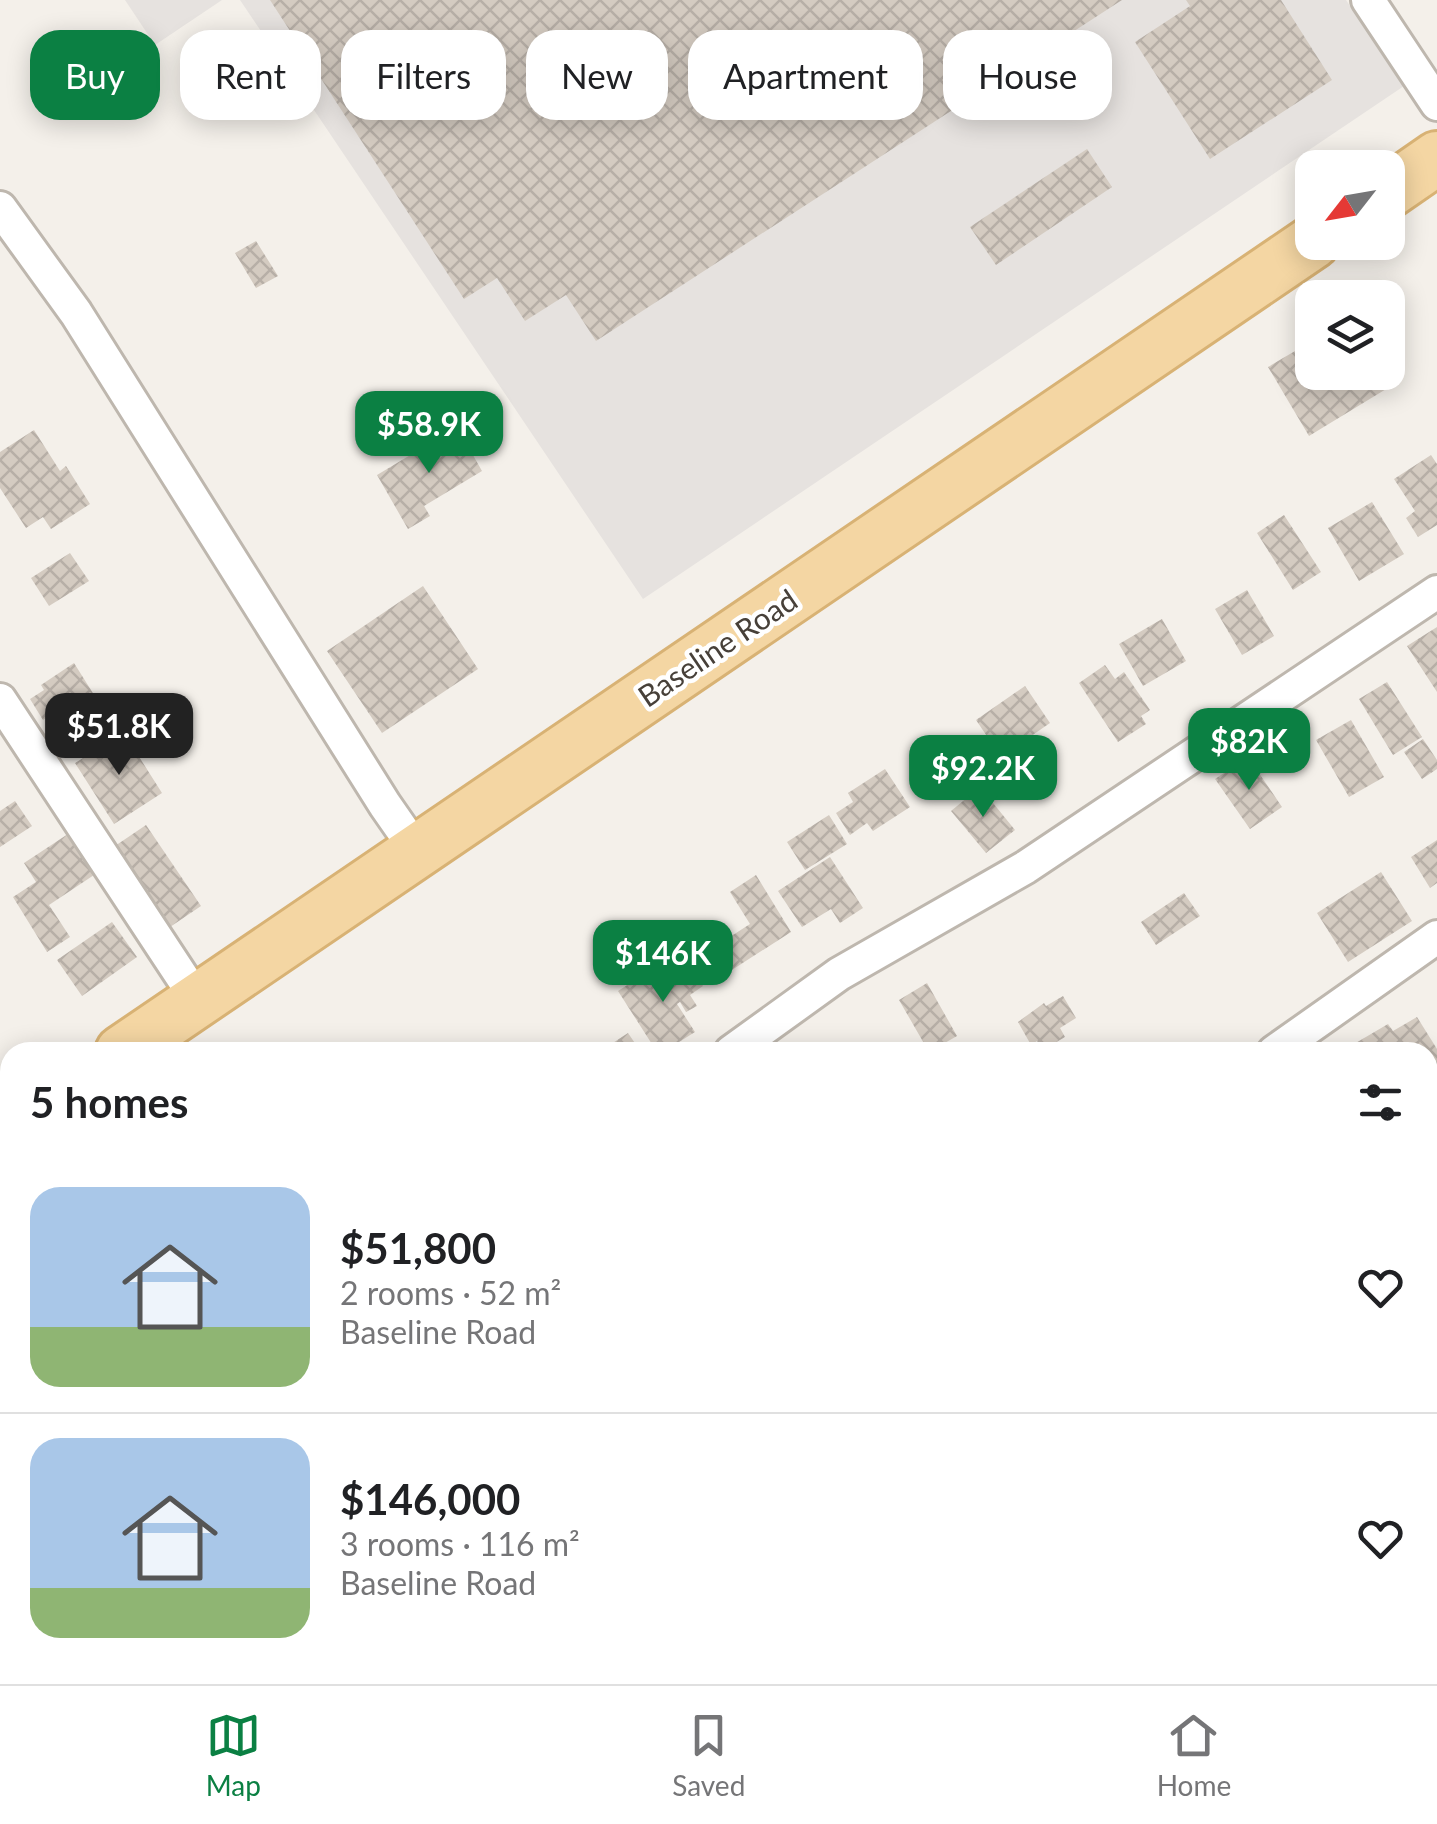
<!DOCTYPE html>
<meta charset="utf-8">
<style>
body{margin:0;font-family:Lato,sans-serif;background:#f2f2f2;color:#202124;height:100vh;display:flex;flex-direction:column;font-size:38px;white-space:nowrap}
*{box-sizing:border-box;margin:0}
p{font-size:32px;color:#757577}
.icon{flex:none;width:55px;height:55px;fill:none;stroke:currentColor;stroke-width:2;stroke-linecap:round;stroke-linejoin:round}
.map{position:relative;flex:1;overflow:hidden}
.panel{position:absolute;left:0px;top:1042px;width:1438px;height:642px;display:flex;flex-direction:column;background:#fff;border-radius:30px 30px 0 0;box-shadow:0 5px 25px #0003}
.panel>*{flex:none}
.guide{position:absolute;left:30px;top:30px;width:1378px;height:90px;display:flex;gap:20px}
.needle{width:65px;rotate:239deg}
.tools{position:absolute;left:1295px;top:150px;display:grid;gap:20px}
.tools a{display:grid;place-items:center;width:110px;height:110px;border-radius:20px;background:#fff;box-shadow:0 5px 25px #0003;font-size:50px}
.price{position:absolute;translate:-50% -85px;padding:0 22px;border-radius:20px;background:#0b8043;color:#fff;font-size:32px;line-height:65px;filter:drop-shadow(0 2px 5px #0008)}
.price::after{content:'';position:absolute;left:50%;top:60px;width:30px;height:22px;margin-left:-15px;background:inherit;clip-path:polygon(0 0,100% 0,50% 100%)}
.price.current{background:#222;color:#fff}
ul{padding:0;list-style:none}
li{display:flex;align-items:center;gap:30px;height:250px;padding:0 30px}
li+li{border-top:2px solid #e0e0e0}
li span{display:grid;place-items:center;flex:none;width:280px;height:200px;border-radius:30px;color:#555}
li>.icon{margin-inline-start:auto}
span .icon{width:120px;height:120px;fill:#fffc;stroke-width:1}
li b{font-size:42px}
h2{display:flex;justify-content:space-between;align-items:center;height:120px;padding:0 30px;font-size:42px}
.tag{padding:0 35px;border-radius:30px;background:#fff;box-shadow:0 5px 25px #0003;font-size:35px;line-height:90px}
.tag.current{background:#0b8043;color:#fff}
.tabs{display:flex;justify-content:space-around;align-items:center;height:140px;border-top:2px solid #e0e0e0;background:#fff;font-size:28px;color:#757577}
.tabs a{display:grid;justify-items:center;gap:5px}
.tabs .current{color:#0b8043}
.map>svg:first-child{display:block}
.industrial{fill:#e6e2df}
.building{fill:url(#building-cross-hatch)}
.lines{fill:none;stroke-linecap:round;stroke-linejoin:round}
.minor-casing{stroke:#beb7ae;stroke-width:38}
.primary-casing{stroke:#d8b274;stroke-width:58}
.minor{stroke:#fff;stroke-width:32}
.primary{stroke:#f4d6a3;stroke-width:52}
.labels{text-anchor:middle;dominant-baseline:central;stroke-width:9;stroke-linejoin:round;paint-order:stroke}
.street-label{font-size:30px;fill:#474039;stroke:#fff}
</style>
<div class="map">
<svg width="1437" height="1684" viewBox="0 0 1437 1684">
<defs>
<pattern id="building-cross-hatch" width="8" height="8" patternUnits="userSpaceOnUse" patternTransform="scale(2.5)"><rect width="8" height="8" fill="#d4cbc1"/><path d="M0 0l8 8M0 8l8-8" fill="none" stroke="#b7afa7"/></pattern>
</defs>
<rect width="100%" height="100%" fill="#f4f0ea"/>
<path class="industrial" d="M125 0H222L155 45Z
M240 0H1346L1404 86 643 599Z"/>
<path class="building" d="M270 0H1122L596 341 566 295 525 321 497 278 464 299Z
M1186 0H1281L1332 80 1210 159 1135 42 1190 6Z
M1087 149 1112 187 996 265 970 227Z
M256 241 278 276 256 288 235 253Z
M1312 341V372H1390L1396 383 1309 436 1268 367Z
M457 427 482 471 424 506 430 516 408 529 377 475Z
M34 430 60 471 66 466 90 504 51 529 43 517 26 528 0 488V452Z
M1431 455 1437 464V525L1418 537 1406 518 1415 511 1394 479Z
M1372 502 1404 554 1359 581 1328 528Z
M1284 515 1321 572 1293 590 1257 533Z
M70 553 89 581 49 606 31 578Z
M423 586 478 669 382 733 327 651Z
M1247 590 1274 636 1242 655 1215 609Z
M1162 619 1186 661 1143 686 1119 644Z
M1437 627V692L1407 646Z
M74 663 113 725 85 742 74 725 67 730 56 712 43 720 30 699 44 690 41 685Z
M1105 665 1115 679 1124 672 1150 710 1141 716 1146 724 1118 742 1079 683Z
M1387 682 1422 737 1393 755 1359 699Z
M1025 686 1050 723 1001 757 976 720Z
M1351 720 1384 777 1349 797 1316 740Z
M124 733 162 793 114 824 75 763Z
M1423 739 1437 760V769L1422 779 1404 752Z
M1248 757 1282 807 1250 829 1215 779Z
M885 769 910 807 873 831 867 823 850 835 836 813 853 802 848 793Z
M980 787 1015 830 986 853 951 811Z
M15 801 32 826 0 847V811Z
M829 815 847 844 805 870 787 842Z
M146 825 201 906 170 927 115 846Z
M68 834 94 875 49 905 70 937 47 952 13 897 36 882 24 863Z
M1437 840V883L1430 888 1411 857Z
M830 857 863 908 840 923 831 909 802 927 778 891Z
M1381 872 1412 921 1348 962 1317 913Z
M756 875 791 932 721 977 705 953 750 924 730 892Z
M1184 893 1200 916 1156 945 1141 922Z
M112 922 137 957 82 996 57 960Z
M687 961 703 986 690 995 697 1006 686 1012 680 1002 677 1004 695 1032 663 1052H657L618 991 654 968 661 978Z
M927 983 957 1036 929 1052 899 1000Z
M1063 996 1076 1018 1060 1028 1065 1037 1043 1050 1037 1041 1031 1045 1018 1022 1044 1003 1046 1006Z
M1417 1017 1437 1049V1110L1428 1116V1052H1359L1354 1044 1388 1024 1393 1031Z
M628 1033 641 1052H599Z
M1437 1135V1180L1428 1164V1140Z
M1428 1174 1437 1190V1217L1428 1222Z
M1437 1326V1381L1428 1367V1332Z
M939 1675H1004L1010 1684H945Z"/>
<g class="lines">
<g class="minor-casing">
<path id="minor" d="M1368 0 1437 104
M0 208 76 313 385 805 417 851
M0 700 198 1001
M731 1052 839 974 1026 867 1437 592
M1274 1052 1437 937
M1428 1293 1437 1287
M0 1583 10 1576
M387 1684 399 1675
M855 1684 868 1675"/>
</g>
<g class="primary-casing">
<path id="primary" d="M1388 192 1437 158
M122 1052 1313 242
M0 1135 10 1128"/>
</g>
<use href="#minor" class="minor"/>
<use href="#primary" class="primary"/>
</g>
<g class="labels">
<g class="street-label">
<text transform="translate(717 647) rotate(-34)">Baseline Road</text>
</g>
</g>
</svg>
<div class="tools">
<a><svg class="needle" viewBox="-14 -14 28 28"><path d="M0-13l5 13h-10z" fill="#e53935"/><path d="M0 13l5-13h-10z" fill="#757577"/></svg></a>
<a><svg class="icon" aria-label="layers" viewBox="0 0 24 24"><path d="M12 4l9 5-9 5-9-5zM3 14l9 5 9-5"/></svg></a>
</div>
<b class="price" style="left:429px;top:476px">$58.9K</b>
<b class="price current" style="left:119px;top:778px">$51.8K</b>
<b class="price" style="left:1249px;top:793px">$82K</b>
<b class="price" style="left:983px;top:820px">$92.2K</b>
<b class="price" style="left:663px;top:1005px">$146K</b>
<div class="guide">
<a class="tag current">Buy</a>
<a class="tag">Rent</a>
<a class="tag">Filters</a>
<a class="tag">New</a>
<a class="tag">Apartment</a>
<a class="tag">House</a>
</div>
<section class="panel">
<h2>5 homes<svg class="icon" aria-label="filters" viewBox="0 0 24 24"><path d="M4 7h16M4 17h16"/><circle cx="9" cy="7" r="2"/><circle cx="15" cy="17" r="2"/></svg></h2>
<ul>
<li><span style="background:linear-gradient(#a9c7e8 70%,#8fb573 0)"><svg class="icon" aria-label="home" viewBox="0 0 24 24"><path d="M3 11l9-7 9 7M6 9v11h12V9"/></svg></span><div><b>$51,800</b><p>2 rooms · 52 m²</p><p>Baseline Road</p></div><svg class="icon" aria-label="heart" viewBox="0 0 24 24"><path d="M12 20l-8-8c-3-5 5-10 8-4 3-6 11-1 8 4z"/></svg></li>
<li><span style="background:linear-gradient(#a9c7e8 75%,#8fb573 0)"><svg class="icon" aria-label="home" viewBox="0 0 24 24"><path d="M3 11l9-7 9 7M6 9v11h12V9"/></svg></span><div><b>$146,000</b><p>3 rooms · 116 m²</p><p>Baseline Road</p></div><svg class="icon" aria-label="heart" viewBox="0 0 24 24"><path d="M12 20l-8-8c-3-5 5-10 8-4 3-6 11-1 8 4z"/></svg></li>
</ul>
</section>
</div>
<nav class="tabs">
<a class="current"><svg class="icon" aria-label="map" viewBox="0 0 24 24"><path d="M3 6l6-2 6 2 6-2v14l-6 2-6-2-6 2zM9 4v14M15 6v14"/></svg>Map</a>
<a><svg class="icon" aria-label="saved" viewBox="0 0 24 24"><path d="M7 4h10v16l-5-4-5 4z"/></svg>Saved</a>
<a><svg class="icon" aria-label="home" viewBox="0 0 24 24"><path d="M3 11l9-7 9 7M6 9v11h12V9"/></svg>Home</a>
</nav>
